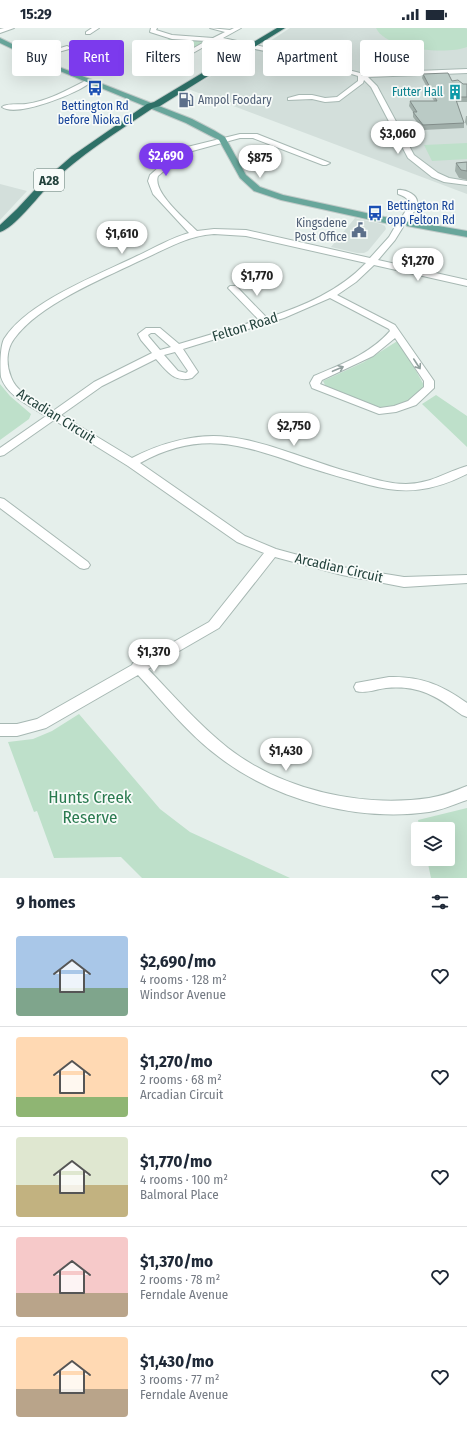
<!DOCTYPE html>
<meta charset="utf-8">
<style>
body{margin:0;font-family:"Fira Sans Condensed",sans-serif;background:#f2f2f3;color:#1f2937;height:100vh;display:flex;flex-direction:column;font-size:15px;white-space:nowrap}
*{box-sizing:border-box;margin:0}
p{font-size:13px;color:#747a83}
.icon{flex:none;width:22px;height:22px;fill:none;stroke:currentColor;stroke-width:2;stroke-linecap:round;stroke-linejoin:round}
.map{position:relative;height:850px;overflow:hidden}
.sheet{display:flex;flex-direction:column;background:#fff;flex:1}
.sheet>*{flex:none}
.banner{position:absolute;left:12px;top:12px;width:443px;height:36px;display:flex;gap:8px}
.fabs{position:absolute;left:411px;top:794px;display:grid;gap:8px}
.fabs a{display:grid;place-items:center;width:44px;height:44px;border-radius:4px;background:#fff;box-shadow:0 4px 16px #0002;font-size:20px}
.price{position:absolute;translate:-50% -34px;padding:0 9px;border-radius:14px;background:#fff;color:#222;font-size:13px;line-height:26px;filter:drop-shadow(0 1px 2px #0008)}
.price::after{content:'';position:absolute;left:50%;top:24px;width:12px;height:9px;margin-left:-6px;background:inherit;clip-path:polygon(0 0,100% 0,50% 100%)}
.price.on{background:#7c3aed;color:#fff}
ul{padding:0;list-style:none}
li{display:flex;align-items:center;gap:12px;height:100px;padding:0 16px}
li+li{border-top:1px solid #e0e1e3}
li span{display:grid;place-items:center;flex:none;width:112px;height:80px;border-radius:4px;color:#555}
li>.icon{margin-inline-start:auto}
span .icon{width:48px;height:48px;fill:#fffc;stroke-width:1}
li b{font-size:17px}
h2{display:flex;justify-content:space-between;align-items:center;height:48px;padding:0 16px;font-size:17px}
.chip{padding:0 14px;border-radius:4px;background:#fff;box-shadow:0 4px 16px #0002;font-size:14px;line-height:36px}
.chip.on{background:#7c3aed;color:#fff}
.status{display:flex;justify-content:space-between;align-items:center;height:28px;padding:0 20px;background:#fff;direction:ltr}
.status svg{height:11px;fill:currentColor}
.map>svg:first-child{display:block}
.built{fill:#d3dfdb}
.green{fill:#bee0ca}
.lines{fill:none;stroke-linecap:round;stroke-linejoin:round}
.minor-casing{stroke:#a7b8b3;stroke-width:2}
.major-casing{stroke:#c1cac8;stroke-width:2}
.highway-casing{stroke:#c1cac8;stroke-width:2}
.minor{fill:#fff;fill-rule:evenodd}
.major{fill:#68a69b;fill-rule:evenodd}
.highway{fill:#2e7067;fill-rule:evenodd}
.wall{fill:#a0aea9}
.building{fill:#bacac5;stroke:#828d8a}
.oneway{stroke:#91a09e}
.labels{text-anchor:middle;dominant-baseline:central;stroke-width:3.5;stroke-linejoin:round;paint-order:stroke}
.far-culture-label{font-size:12px;fill:#0d838f;stroke:#f7fbf9;text-anchor:end}
.far-service-label{font-size:12px;fill:#4e5e75;stroke:#f7fbf9;text-anchor:start}
.far-transit-label{font-size:12px;fill:#164399;stroke:#f7fbf9}
.shield{fill:#f7fbf9;stroke:#637a75;stroke-width:1}
.shield-label{font-size:13px;font-weight:bold;fill:#23423c}
.street-label{font-size:14px;fill:#23423c;stroke:#f7fbf9}
.near-park-label{font-size:17px;fill:#2b7b50;stroke:#f7fbf9}
</style>
<div class="status"><b>15:29</b><svg viewBox="0 0 49 12"><path d="M0 12V9h3v3zM5 12V6h3v6zM10 12V3h3v9zM15 12V0h3v12zM26 1h20v11H26zM47 4h2v5h-2z"/></svg></div>
<div class="map">
<svg width="467" height="850" viewBox="0 0 467 850">
<rect width="100%" height="100%" fill="#e5efeb"/>
<path class="built" d="M290 0H467V166L188 61 250 26Z
M0 156 27 163 0 192Z
M355 190 381 196 385 198 386 201 368 223 364 225H357L331 219Z"/>
<path class="green" d="M376 0H465L467 1V19C447 27 386 22 376 0Z
M172 10 209 12 183 28 155 17Z
M467 115V131L432 133 424 117Z
M399 312 425 359C421 363 417 369 412 372 386 390 352 371 327 361L323 353 364 334Z
M0 356 10 368 31 386 29 391 0 412Z
M436 367 467 388V419L422 376Z
M79 686 160 781 190 804 290 850H142L121 829 54 830 37 783 34 784 8 714 33 711 52 703Z
M467 780V850H431L427 831H448V801H420L418 792Z"/>
<g class="lines">
<g class="minor-casing">
<path id="minor" d="M4 0H14L0 5V1Z
M92 0H99L90 6H86V4Z
M151 0H157L156 2 172 7 213 10 225 4 210 0 230 2 234 0H241L223 10 334 34 331 36 214 13 186 29 177 25 180 23 185 25 206 13 172 11 150 4Z
M67 18 69 19V21L34 31 31 29Z
M329 37 360 45 362 48 367 45 467 41V45L368 49 377 58 414 127 438 145 449 150 467 153V157L444 154 432 149 408 130 371 59 364 52 363 55 339 73 325 74 312 71 288 72V70L299 67H312L325 70 337 69 358 53V48L329 39Z
M87 52 92 53C80 65 16 90 2 79 7 75 19 77 26 76 48 73 67 62 87 52Z
M240 106H257L330 135 326 137H323L253 110H240L185 125 158 148C152 164 186 192 197 203L214 201 246 202 370 230 389 209 396 197H402L403 199 395 212 378 232 467 252V258L374 237 356 254 337 267 395 297 434 353V360L416 377 396 384 379 386 312 360 310 355 314 348C342 336 370 326 390 303L389 301 330 270 284 290 183 321 198 344 192 350C174 355 167 343 156 331L102 358 61 387 132 430C161 415 196 405 228 409 268 413 314 435 353 445 371 450 388 456 406 456 430 456 446 444 467 438V446C433 463 406 467 369 457 347 451 326 445 304 438 243 417 202 401 140 435L245 508 276 521 342 539 404 549 467 547V555L404 559 342 547 275 529 219 600 148 641C174 668 199 697 228 720 282 762 362 780 429 770 442 768 455 763 467 758V772C455 776 442 782 429 784 359 794 276 773 219 729 188 706 164 675 138 647L46 700 17 708H0V696H17L37 691 132 637 133 635 138 634 209 594 264 525 237 514 128 438 54 392 4 427 0 428V420L46 388C30 378 7 368 1 349 0 340 0 319 4 311 27 274 98 247 137 228 154 220 171 210 189 205L153 166 148 153 150 147 179 121ZM214 206 246 208 366 235C339 263 304 278 267 290L236 258H230L228 260 230 262 259 292 179 316 160 300H146L138 306 141 312 152 325 94 354 53 383C39 374 17 366 11 349 6 337 6 322 14 311 38 277 100 252 137 234 163 223 185 208 214 206ZM151 305H155L171 319 160 322 149 309 148 307ZM395 310 424 353V359L408 373 394 378 380 380 320 356 322 352 373 328ZM175 324 188 343 186 345 178 343 164 327Z
M398 162C406 161 419 167 417 176 416 182 410 189 407 194H404L400 192C407 180 416 172 398 166Z
M0 470 4 471 88 534 90 537 88 540 84 541 80 540 0 480Z
M389 649C421 648 442 657 467 675V689L462 687C436 668 420 657 386 660 377 661 365 666 356 663L354 659 356 655Z"/>
</g>
<g class="major-casing">
<path id="major" d="M0 10 59 39 192 91 215 103 225 109 246 147 260 159 283 167 394 191 398 194 394 197 281 172 254 163 240 150 219 112 209 107 186 95 55 41 0 15Z
M410 193 467 203V209L407 198 406 196 407 194Z"/>
</g>
<g class="highway-casing">
<path id="highway" d="M277 0H285L160 78 153 80C117 104 80 127 49 157 38 169 14 200 0 204V197L17 181 42 154 72 128 147 76 154 74Z"/>
</g>
<use href="#minor" class="minor"/>
<use href="#major" class="major"/>
<use href="#highway" class="highway"/>
</g>
<path class="wall" d="M423 46 452 53 463 56H467V74H456L464 95V100L423 102 413 89V84L409 78 410 73H434L422 50Z
M466 88H467V98L465 94Z
M467 134V152L459 150 455 143 456 135Z"/>
<path class="building" d="M448 45 452 53 458 52 463 56H467V69H455L464 95 423 97 413 84H417L410 73H437L423 46Z
M467 134V143L461 142 456 135Z"/>
<defs><path id="oneway-shaft" d="M-6 0H5M1.5-3L5.5 0L1.5 3" fill="none" stroke-width="1.6" stroke-linecap="round" stroke-linejoin="round"/></defs>
<g class="oneway">
<use href="#oneway-shaft" transform="translate(417 336) rotate(57)"/>
<use href="#oneway-shaft" transform="translate(338 341) rotate(-23)"/>
</g>
<defs>
<g id="bus-bare" transform="scale(1.2)"><path d="M-5-6H5V4H4V6H2V4H-2V6H-4V4H-5ZM-3.5-4V0h7V-4ZM-3.5 1.2v1.5H-2V1.2ZM2 1.2v1.5H3.5V1.2Z" fill="#1a4fb4" stroke="#f7fbf9" stroke-width="2.5" paint-order="stroke"/></g>
<g id="building-bare" transform="scale(1.2)"><path d="M-4-6H4V6H1V3H-1V6H-4ZM-2.5-4.3h1.7v1.8h-1.7ZM.8-4.3h1.7v1.8H.8ZM-2.5-1h1.7V.8h-1.7ZM.8-1h1.7V.8H.8Z" fill="#0f9aa8" stroke="#f7fbf9" stroke-width="2.5" paint-order="stroke"/></g>
<g id="fuel-bare" transform="scale(1.2)"><path d="M-5.5-6h7V0h2V4h1.3V-2.5L3-4.5l.8-.8L6-3V5H2.5V1h-1V6h-7ZM-4.2-4.7v3.2H.2V-4.7Z" fill="#5c6f8a" stroke="#f7fbf9" stroke-width="2.5" paint-order="stroke"/></g>
<g id="civic-bare" transform="scale(1.2)"><path d="M-.6-6.5H3V-4.5H.6V-3L4-1V1h2V6H-6V1h2V-1L-.6-3ZM-1.2 2.5V6h2.4V2.5Z" fill="#5c6f8a" stroke="#f7fbf9" stroke-width="2.5" paint-order="stroke"/></g>
</defs>
<g fill-rule="evenodd">
<use href="#bus-bare" x="95" y="60"/>
<use href="#building-bare" x="455" y="64"/>
<use href="#fuel-bare" x="186" y="72"/>
<use href="#bus-bare" x="375" y="185"/>
<use href="#civic-bare" x="359" y="202"/>
</g>
<g class="labels">
<g class="far-culture-label">
<text x="443" y="64">Futter Hall</text>
</g>
<g class="far-service-label">
<text x="198" y="72">Ampol Foodary</text>
<text x="347" y="195" text-anchor="end">Kingsdene<tspan x="347" dy="14">Post Office</tspan></text>
</g>
<g class="far-transit-label">
<text x="95" y="78">Bettington Rd<tspan x="95" dy="14">before Nioka Cl</tspan></text>
<text x="387" y="178" text-anchor="start">Bettington Rd<tspan x="387" dy="14">opp Felton Rd</tspan></text>
</g>
<rect class="shield" x="34" y="141" width="30" height="22" rx="3"/>
<g class="shield-label">
<text x="49" y="152">A28</text>
</g>
<g class="street-label">
<text transform="translate(245 299) rotate(-17)">Felton Road</text>
<text transform="translate(56 388) rotate(32)">Arcadian Circuit</text>
<text transform="translate(339 540) rotate(13)">Arcadian Circuit</text>
</g>
<g class="near-park-label">
<text x="90" y="769">Hunts Creek<tspan x="90" dy="20">Reserve</tspan></text>
</g>
</g>
</svg>
<div class="fabs">
<a><svg class="icon" aria-label="layers" viewBox="0 0 24 24"><path d="M12 4l9 5-9 5-9-5zM3 14l9 5 9-5"/></svg></a>
</div>
<b class="price" style="left:398px;top:127px">$3,060</b>
<b class="price on" style="left:166px;top:149px">$2,690</b>
<b class="price" style="left:260px;top:151px">$875</b>
<b class="price" style="left:122px;top:227px">$1,610</b>
<b class="price" style="left:418px;top:254px">$1,270</b>
<b class="price" style="left:257px;top:269px">$1,770</b>
<b class="price" style="left:294px;top:419px">$2,750</b>
<b class="price" style="left:154px;top:645px">$1,370</b>
<b class="price" style="left:286px;top:744px">$1,430</b>
<div class="banner">
<a class="chip">Buy</a>
<a class="chip on">Rent</a>
<a class="chip">Filters</a>
<a class="chip">New</a>
<a class="chip">Apartment</a>
<a class="chip">House</a>
</div>
</div>
<section class="sheet">
<h2>9 homes<svg class="icon" aria-label="filters" viewBox="0 0 24 24"><path d="M4 7h16M4 17h16"/><circle cx="9" cy="7" r="2"/><circle cx="15" cy="17" r="2"/></svg></h2>
<ul>
<li><span style="background:linear-gradient(#a9c7e8 65%,#7fa58c 0)"><svg class="icon" aria-label="home" viewBox="0 0 24 24"><path d="M3 11l9-7 9 7M6 9v11h12V9"/></svg></span><div><b>$2,690/mo</b><p>4 rooms · 128 m²</p><p>Windsor Avenue</p></div><svg class="icon" aria-label="heart" viewBox="0 0 24 24"><path d="M12 20l-8-8c-3-5 5-10 8-4 3-6 11-1 8 4z"/></svg></li>
<li><span style="background:linear-gradient(#ffd9b3 75%,#8fb573 0)"><svg class="icon" aria-label="home" viewBox="0 0 24 24"><path d="M3 11l9-7 9 7M6 9v11h12V9"/></svg></span><div><b>$1,270/mo</b><p>2 rooms · 68 m²</p><p>Arcadian Circuit</p></div><svg class="icon" aria-label="heart" viewBox="0 0 24 24"><path d="M12 20l-8-8c-3-5 5-10 8-4 3-6 11-1 8 4z"/></svg></li>
<li><span style="background:linear-gradient(#dfe7d0 60%,#c2b280 0)"><svg class="icon" aria-label="home" viewBox="0 0 24 24"><path d="M3 11l9-7 9 7M6 9v11h12V9"/></svg></span><div><b>$1,770/mo</b><p>4 rooms · 100 m²</p><p>Balmoral Place</p></div><svg class="icon" aria-label="heart" viewBox="0 0 24 24"><path d="M12 20l-8-8c-3-5 5-10 8-4 3-6 11-1 8 4z"/></svg></li>
<li><span style="background:linear-gradient(#f6c9c9 70%,#b9a48a 0)"><svg class="icon" aria-label="home" viewBox="0 0 24 24"><path d="M3 11l9-7 9 7M6 9v11h12V9"/></svg></span><div><b>$1,370/mo</b><p>2 rooms · 78 m²</p><p>Ferndale Avenue</p></div><svg class="icon" aria-label="heart" viewBox="0 0 24 24"><path d="M12 20l-8-8c-3-5 5-10 8-4 3-6 11-1 8 4z"/></svg></li>
<li><span style="background:linear-gradient(#ffd9b3 65%,#b9a48a 0)"><svg class="icon" aria-label="home" viewBox="0 0 24 24"><path d="M3 11l9-7 9 7M6 9v11h12V9"/></svg></span><div><b>$1,430/mo</b><p>3 rooms · 77 m²</p><p>Ferndale Avenue</p></div><svg class="icon" aria-label="heart" viewBox="0 0 24 24"><path d="M12 20l-8-8c-3-5 5-10 8-4 3-6 11-1 8 4z"/></svg></li>
</ul>
</section>
